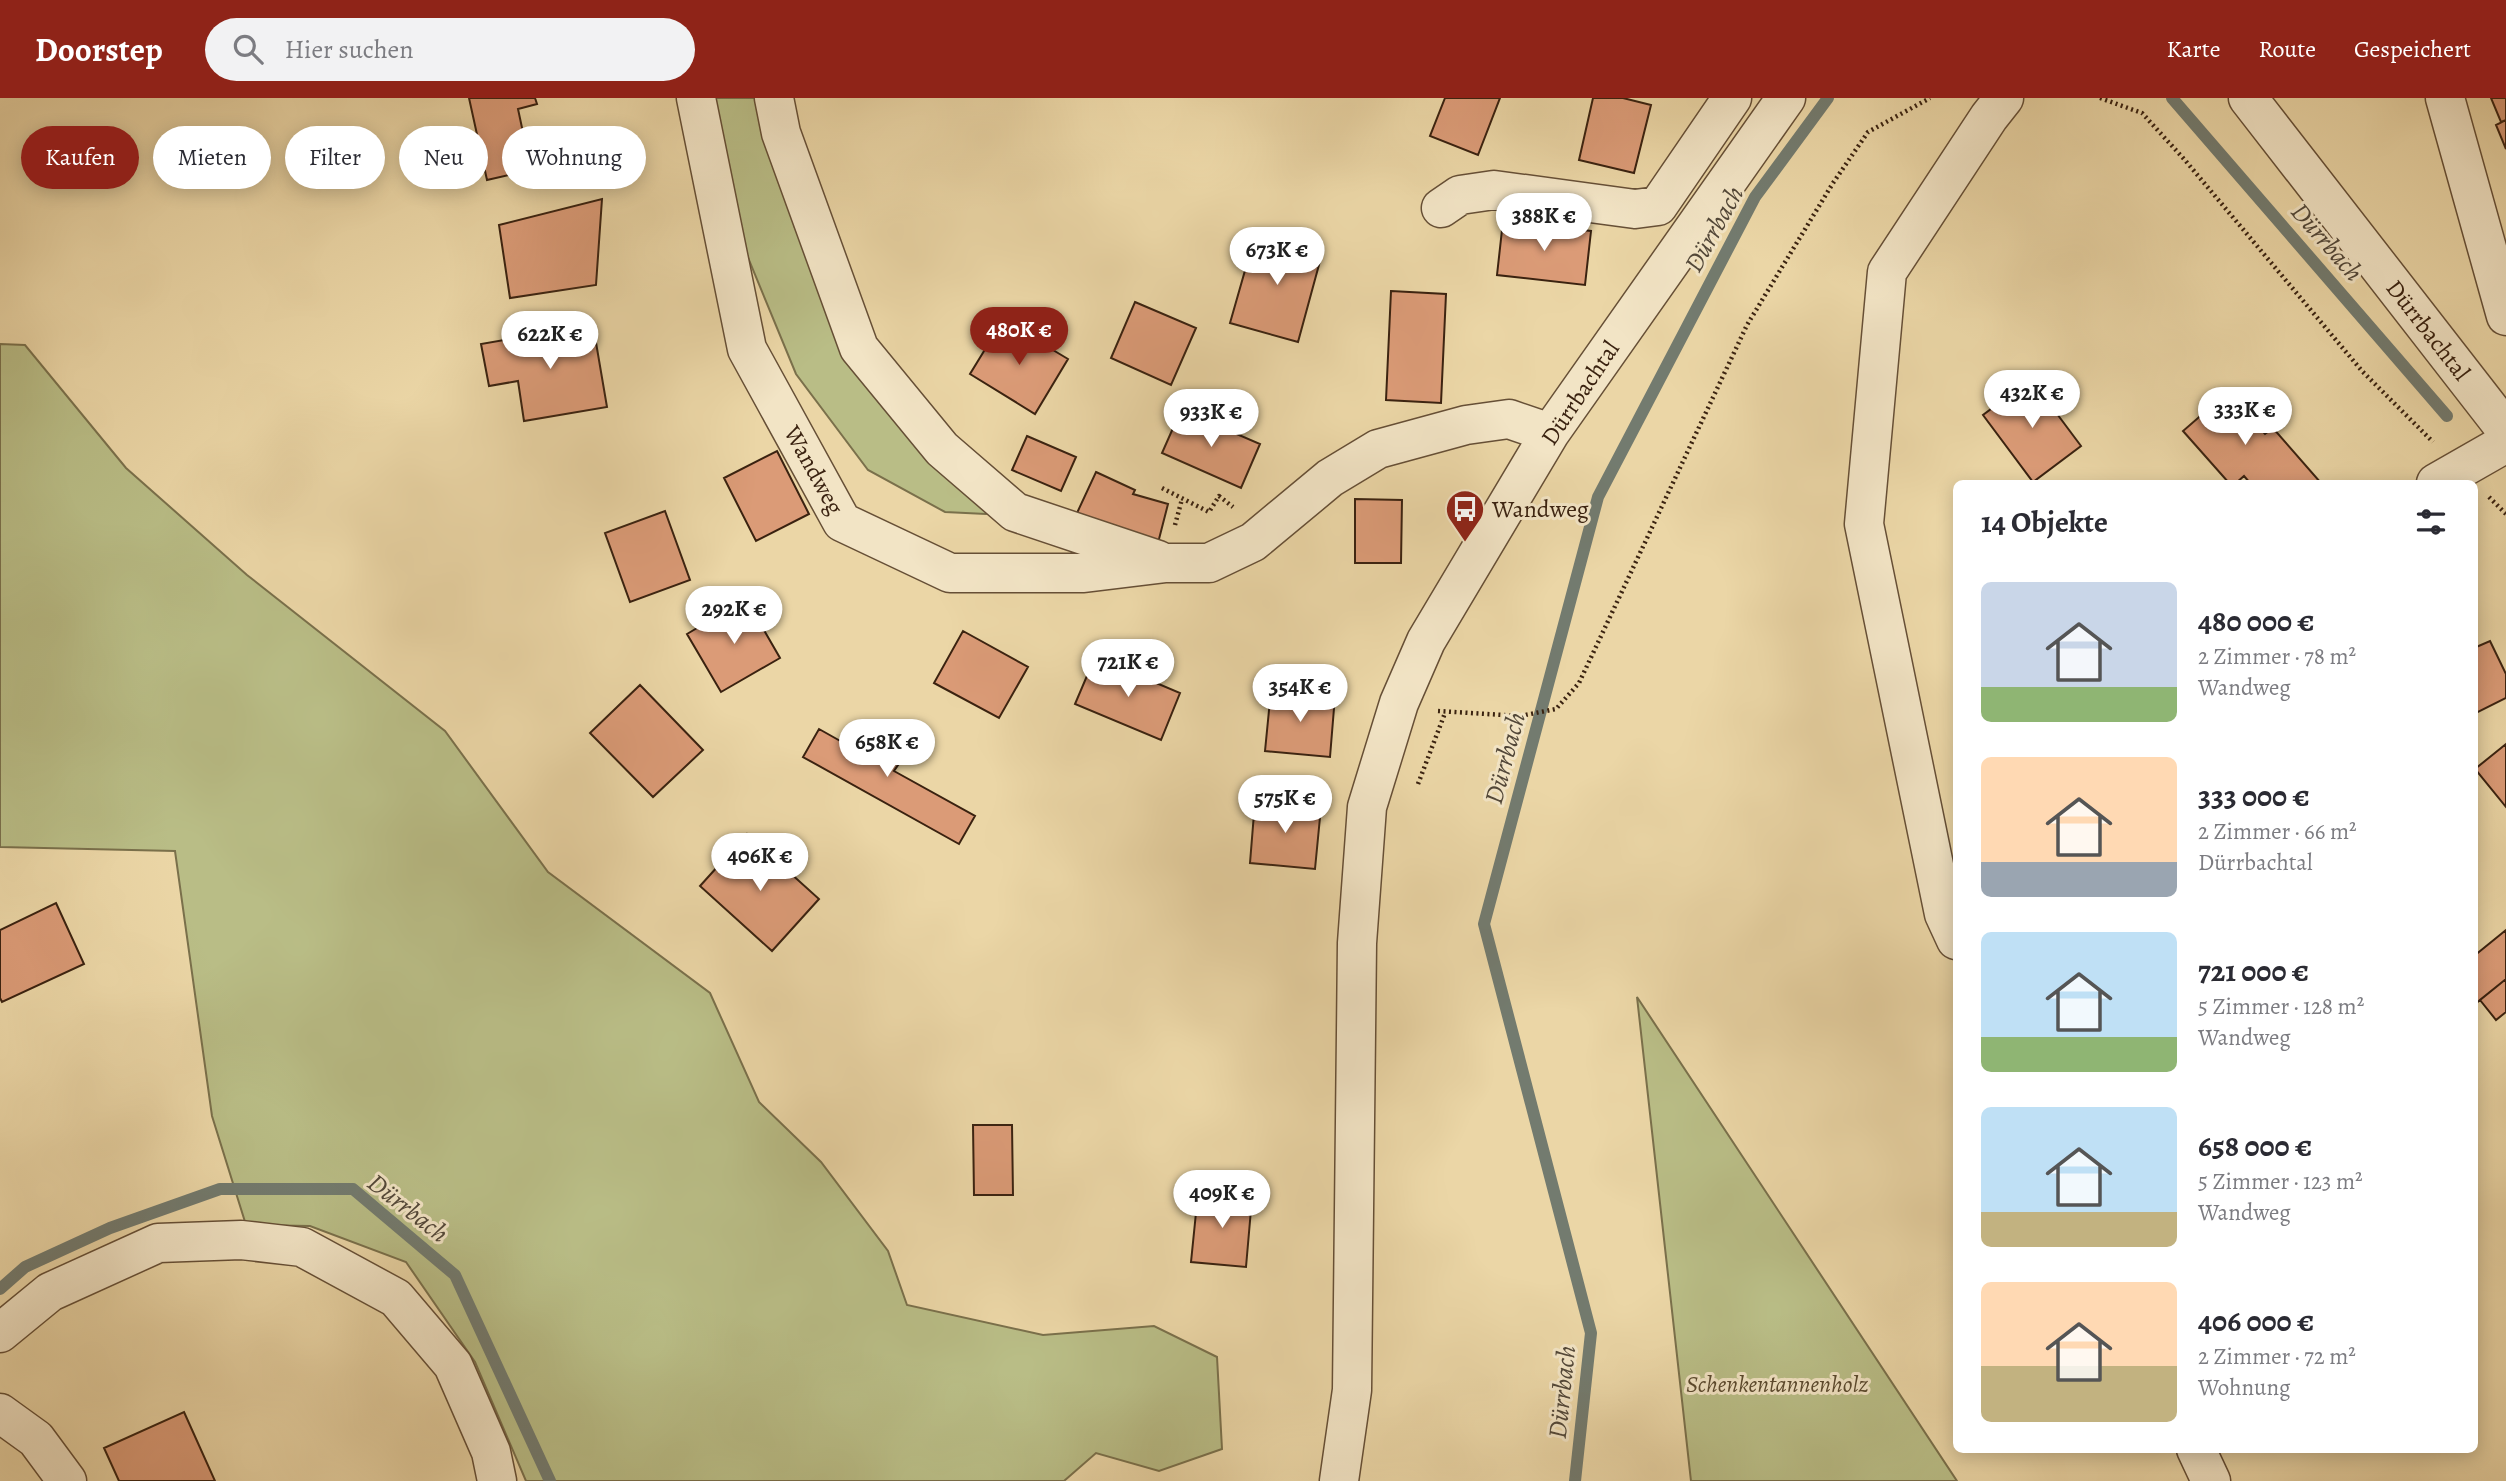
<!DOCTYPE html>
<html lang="de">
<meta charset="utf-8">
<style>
body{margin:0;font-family:Alegreya,serif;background:#f2f2f3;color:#2b2b33;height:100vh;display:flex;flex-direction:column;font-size:26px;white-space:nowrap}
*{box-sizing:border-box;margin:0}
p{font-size:23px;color:#7c7c81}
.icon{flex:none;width:38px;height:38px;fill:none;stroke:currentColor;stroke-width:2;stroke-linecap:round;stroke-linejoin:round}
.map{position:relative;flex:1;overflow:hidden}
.panel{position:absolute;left:1953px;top:382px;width:525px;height:973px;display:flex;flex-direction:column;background:#fff;border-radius:10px;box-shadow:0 4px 18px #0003}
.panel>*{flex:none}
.hud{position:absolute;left:21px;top:28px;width:665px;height:63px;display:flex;gap:14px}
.price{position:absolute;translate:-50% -60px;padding:0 16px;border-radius:24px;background:#fff;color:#222;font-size:23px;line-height:46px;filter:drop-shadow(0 2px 4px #0008)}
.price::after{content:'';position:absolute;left:50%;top:42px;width:21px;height:16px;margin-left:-10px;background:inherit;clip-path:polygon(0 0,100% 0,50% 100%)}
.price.current{background:#8f2418;color:#fff}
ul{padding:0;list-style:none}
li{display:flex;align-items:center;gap:21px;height:175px;padding:0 28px}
li span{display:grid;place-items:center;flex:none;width:196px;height:140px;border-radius:10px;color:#555}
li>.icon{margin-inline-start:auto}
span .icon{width:84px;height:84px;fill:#fffc;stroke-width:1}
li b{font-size:30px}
h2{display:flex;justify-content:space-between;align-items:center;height:84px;padding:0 28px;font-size:30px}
.pill{padding:0 24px;border-radius:32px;background:#fff;box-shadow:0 4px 18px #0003;font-size:24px;line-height:63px}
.pill.current{background:#8f2418;color:#fff}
header{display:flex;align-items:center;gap:42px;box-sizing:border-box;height:98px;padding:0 35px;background:#8f2418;color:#fff}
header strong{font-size:33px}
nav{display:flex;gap:38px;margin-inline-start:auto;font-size:24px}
.search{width:490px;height:63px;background:#f2f2f3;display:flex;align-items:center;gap:18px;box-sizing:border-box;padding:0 24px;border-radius:38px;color:#7c7c81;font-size:26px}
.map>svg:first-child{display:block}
.green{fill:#b9bd86;stroke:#7a704b;stroke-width:2}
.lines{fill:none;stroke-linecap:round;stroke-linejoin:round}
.stream{stroke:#737b6f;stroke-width:12}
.building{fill:#db9b77;stroke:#3a2210;stroke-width:2}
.minor-casing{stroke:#664f36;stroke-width:41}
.path{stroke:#3a2210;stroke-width:4.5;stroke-dasharray:2 3.5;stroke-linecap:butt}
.minor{stroke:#f2e4c5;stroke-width:38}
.labels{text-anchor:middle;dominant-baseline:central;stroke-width:6;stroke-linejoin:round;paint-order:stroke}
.street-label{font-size:24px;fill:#3a2210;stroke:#f2e4c5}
.poi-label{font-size:24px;fill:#3a2210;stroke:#f2e4c5;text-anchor:start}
.park-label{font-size:24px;font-style:italic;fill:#5a492e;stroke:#f2e4c5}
.water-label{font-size:26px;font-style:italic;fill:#524738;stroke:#f2e4c5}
</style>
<header>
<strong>Doorstep</strong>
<div class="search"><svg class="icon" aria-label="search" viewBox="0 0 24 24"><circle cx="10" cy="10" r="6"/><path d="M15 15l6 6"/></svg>Hier suchen</div>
<nav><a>Karte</a><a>Route</a><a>Gespeichert</a></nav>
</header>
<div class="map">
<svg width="2506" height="1383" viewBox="0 0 2506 1383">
<rect width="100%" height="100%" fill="#ebd6a6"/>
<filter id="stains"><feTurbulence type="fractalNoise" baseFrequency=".00286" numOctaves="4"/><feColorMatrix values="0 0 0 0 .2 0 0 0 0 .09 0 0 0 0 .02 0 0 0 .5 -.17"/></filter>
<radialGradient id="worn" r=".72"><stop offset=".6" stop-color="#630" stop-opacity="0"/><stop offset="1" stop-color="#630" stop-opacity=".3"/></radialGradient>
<path class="green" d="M715 0H765L795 130 997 408 986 416 945 414 868 372 796 276 742 145Z
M0 246 25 247 126 370 247 477 445 633 548 774 710 895 759 1004 821 1064 888 1153 907 1207 1043 1237 1154 1228 1217 1259 1222 1351 1159 1373 1096 1355 1064 1383H526L475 1264 406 1164 310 1128 246 1127 212 1018 175 753 0 749Z
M1637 899 1957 1383H1691Z"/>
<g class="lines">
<path class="stream" d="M2172 0 2447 318
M0 1191 25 1169 110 1130 220 1091H353L455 1177 550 1383
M1575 1383 1591 1235 1484 826 1598 399 1755 99 1828 0"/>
</g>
<path class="building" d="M469 0H535L537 6 518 11 531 72 487 82Z
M1445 0H1500L1478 57 1430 38Z
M1593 0H1623L1651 7 1634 75 1579 62Z
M2491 0H2506V22L2501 24Z
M2506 22V51L2496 27Z
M602 101 596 187 510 200 499 127Z
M1503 123 1591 133 1585 187 1497 177Z
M1256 134 1323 152 1298 244 1230 225Z
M1391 193 1446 196 1441 305 1386 302Z
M1135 204 1196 230 1171 287 1111 260Z
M1003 222 1068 261 1035 316 970 276Z
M593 227 607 309 524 323 518 283 489 288 481 246Z
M2031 281 2081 348 2033 384 1983 317Z
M2228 294 2265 336 2273 330 2321 385H2250L2244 378 2236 385H2229L2183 333Z
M1181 312 1260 346 1241 390 1162 355Z
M1027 338 1076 359 1061 393 1012 372Z
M777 353 809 416 756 443 724 380Z
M1096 374 1135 392 1133 396 1168 406 1158 445 1077 415Z
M1355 401 1402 402 1401 465H1355Z
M665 413 690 482 630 504 605 435Z
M746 501 780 560 721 594 687 536Z
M963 533 1028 569 999 620 934 585Z
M2490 543 2506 576V600L2474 616V550Z
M1095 559 1180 595 1161 642 1075 606Z
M640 587 703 652 653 699 590 635Z
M1271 592 1335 598 1330 659 1265 653Z
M867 624 909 651 894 673 975 718 959 746 803 659 819 631 851 649Z
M2506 646V709L2475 671Z
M1255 703 1321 709 1315 771 1250 765Z
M747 736 819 801 772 853 700 788Z
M56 805 84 866 2 904 0 900V832Z
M2506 832V881L2474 907V858Z
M2506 881V914L2496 922 2480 902Z
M973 1027H1012L1013 1097H974Z
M1198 1095 1252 1100 1246 1169 1191 1164Z
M184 1314 215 1383H119L104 1350Z"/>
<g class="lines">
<g class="minor-casing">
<path id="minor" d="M696 0 747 251 842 424 950 475H1084L1166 465H1209L1253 444 1330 380 1378 351 1466 327 1509 321 1550 335
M774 0 781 35 859 250 942 351 1015 414 1158 462
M2248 0 2506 332
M2445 0 2506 218
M1441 110 1460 97 1494 92 1635 111 1658 108 1732 0
M2436 385 2506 345
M1956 842 1944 816 1864 426 1887 174 1989 19 2004 0
M0 1235 50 1194 158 1145 241 1142 302 1149 396 1200 453 1267 491 1354 497 1383
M0 1315 36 1341 67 1383
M2196 1351 2211 1383
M1339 1383 1352 1292 1357 845 1367 709 1399 605 1426 543 1550 335 1786 0"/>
</g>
<path class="path" d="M2100 0 2142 15 2184 61 2362 273 2433 344
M1162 390 1209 414 1219 398 1233 409
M2489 399 2506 416
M1175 427 1182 401
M1438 613 1520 618 1556 611 1579 585 1747 227 1833 85 1868 34 1930 0
M1418 686 1445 615"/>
<use href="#minor" class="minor"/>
</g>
<defs>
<g id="bus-pin" transform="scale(2.0125)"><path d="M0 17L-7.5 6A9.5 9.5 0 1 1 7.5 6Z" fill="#8f2418" stroke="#f2e4c5"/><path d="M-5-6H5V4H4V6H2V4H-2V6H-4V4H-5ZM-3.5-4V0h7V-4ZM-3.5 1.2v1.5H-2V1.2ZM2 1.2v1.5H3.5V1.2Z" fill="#fff"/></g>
</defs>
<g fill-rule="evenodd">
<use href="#bus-pin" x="1465" y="411"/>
</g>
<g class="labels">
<g class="street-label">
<text transform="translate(2428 232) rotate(52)">Dürrbachtal</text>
<text transform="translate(1580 295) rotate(-56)">Dürrbachtal</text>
<text transform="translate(814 372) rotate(61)">Wandweg</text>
</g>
<g class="poi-label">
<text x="1492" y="411">Wandweg</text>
</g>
<g class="park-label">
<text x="1777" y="1286">Schenkentannenholz</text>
</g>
<g class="water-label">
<text transform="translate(1714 131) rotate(-61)">Dürrbach</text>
<text transform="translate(2327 144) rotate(49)">Dürrbach</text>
<text transform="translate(1505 660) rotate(-75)">Dürrbach</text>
<text transform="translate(408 1110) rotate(38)">Dürrbach</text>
<text transform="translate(1562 1294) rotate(-84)">Dürrbach</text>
</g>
</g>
<rect width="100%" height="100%" filter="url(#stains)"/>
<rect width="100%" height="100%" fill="url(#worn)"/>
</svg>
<b class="price" style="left:1544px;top:155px">388K €</b>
<b class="price" style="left:1277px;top:189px">673K €</b>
<b class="price current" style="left:1019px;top:269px">480K €</b>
<b class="price" style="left:550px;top:273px">622K €</b>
<b class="price" style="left:2032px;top:332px">432K €</b>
<b class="price" style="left:2245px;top:349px">333K €</b>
<b class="price" style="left:1211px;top:351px">933K €</b>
<b class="price" style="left:734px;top:548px">292K €</b>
<b class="price" style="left:1128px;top:601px">721K €</b>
<b class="price" style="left:1300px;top:626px">354K €</b>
<b class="price" style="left:887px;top:681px">658K €</b>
<b class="price" style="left:1285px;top:737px">575K €</b>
<b class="price" style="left:760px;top:795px">406K €</b>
<b class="price" style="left:1222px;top:1132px">409K €</b>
<div class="hud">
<a class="pill current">Kaufen</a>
<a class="pill">Mieten</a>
<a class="pill">Filter</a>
<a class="pill">Neu</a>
<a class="pill">Wohnung</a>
</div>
<section class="panel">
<h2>14 Objekte<svg class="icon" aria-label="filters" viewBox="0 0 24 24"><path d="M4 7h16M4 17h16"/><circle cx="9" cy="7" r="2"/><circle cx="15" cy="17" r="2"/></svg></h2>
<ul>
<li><span style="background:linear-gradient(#c9d6e8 75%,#8fb573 0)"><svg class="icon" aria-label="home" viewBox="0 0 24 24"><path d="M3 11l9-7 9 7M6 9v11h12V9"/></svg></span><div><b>480 000 €</b><p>2 Zimmer · 78 m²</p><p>Wandweg</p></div></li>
<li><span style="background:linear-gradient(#ffd9b3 75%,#9aa5b1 0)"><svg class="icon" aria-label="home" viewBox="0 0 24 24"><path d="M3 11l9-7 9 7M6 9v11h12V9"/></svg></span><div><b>333 000 €</b><p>2 Zimmer · 66 m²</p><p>Dürrbachtal</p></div></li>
<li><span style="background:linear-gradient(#bfe0f5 75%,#8fb573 0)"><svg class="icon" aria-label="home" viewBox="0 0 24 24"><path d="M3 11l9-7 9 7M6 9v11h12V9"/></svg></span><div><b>721 000 €</b><p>5 Zimmer · 128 m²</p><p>Wandweg</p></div></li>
<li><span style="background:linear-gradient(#bfe0f5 75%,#c2b280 0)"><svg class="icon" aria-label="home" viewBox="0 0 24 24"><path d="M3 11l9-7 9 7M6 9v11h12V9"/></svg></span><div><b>658 000 €</b><p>5 Zimmer · 123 m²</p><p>Wandweg</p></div></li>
<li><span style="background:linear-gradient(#ffd9b3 60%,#c2b280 0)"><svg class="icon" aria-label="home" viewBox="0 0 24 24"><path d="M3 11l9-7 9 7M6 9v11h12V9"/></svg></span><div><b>406 000 €</b><p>2 Zimmer · 72 m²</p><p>Wohnung</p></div></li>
</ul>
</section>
</div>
